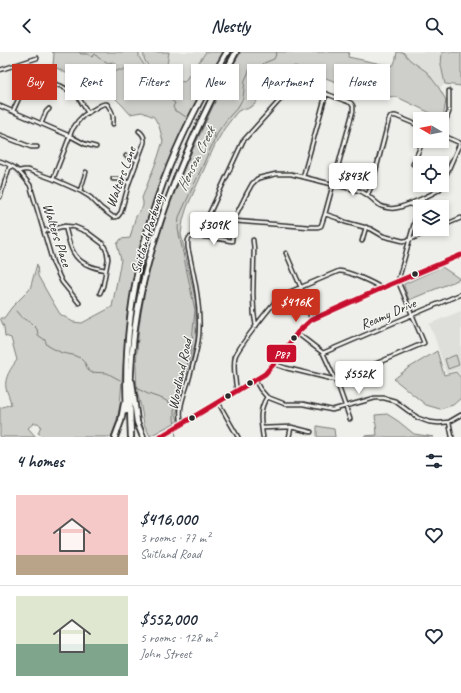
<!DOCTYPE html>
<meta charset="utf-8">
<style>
body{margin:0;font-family:Caveat,sans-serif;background:#f6f6f7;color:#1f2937;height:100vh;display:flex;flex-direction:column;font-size:15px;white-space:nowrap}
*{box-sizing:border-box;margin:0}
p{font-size:13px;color:#747a83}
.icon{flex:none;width:22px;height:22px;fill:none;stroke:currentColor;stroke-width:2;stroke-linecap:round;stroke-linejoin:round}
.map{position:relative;height:385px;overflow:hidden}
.side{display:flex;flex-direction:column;background:#fff;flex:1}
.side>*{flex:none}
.top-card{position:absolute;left:12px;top:12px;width:437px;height:36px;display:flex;gap:8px}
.needle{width:26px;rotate:279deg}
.tools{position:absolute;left:413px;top:60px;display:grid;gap:8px}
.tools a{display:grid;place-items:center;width:36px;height:36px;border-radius:0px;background:#fff;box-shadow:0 2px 6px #0003;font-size:20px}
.price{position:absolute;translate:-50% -34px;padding:0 9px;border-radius:4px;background:#fff;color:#222;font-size:13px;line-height:26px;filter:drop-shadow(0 1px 2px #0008)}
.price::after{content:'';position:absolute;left:50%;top:24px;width:12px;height:9px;margin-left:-6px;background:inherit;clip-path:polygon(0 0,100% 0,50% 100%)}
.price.active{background:#c8321e;color:#fff}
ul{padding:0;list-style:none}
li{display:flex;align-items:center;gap:12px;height:100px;padding:0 16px}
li+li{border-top:1px solid #e0e1e3}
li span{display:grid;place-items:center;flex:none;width:112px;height:80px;border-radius:0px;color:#555}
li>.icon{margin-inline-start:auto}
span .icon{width:48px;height:48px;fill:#fffc;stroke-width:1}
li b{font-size:17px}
h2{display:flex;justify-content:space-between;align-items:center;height:48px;padding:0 16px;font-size:17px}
.chip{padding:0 14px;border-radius:0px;background:#fff;box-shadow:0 2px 6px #0003;font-size:14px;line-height:36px}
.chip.active{background:#c8321e;color:#fff}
header{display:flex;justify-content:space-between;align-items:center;height:52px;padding:0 16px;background:#fff;font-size:18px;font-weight:700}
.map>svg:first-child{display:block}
.built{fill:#dededb}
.green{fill:#cececa;stroke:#7c7c7a}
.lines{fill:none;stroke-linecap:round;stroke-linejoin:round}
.stream{stroke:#757573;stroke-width:1}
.minor-casing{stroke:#2b2b2b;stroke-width:5.5}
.major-casing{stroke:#2b2b2b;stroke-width:6}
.highway-casing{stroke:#2b2b2b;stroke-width:8}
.minor{stroke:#f6f6f2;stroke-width:2.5}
.major{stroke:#f6f6f2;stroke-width:3.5}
.highway{stroke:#f6f6f2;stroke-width:4.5}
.bus-1-casing{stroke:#f6f6f2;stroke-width:8}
.bus-1{stroke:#c8102e;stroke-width:5}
.bus-dot{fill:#2b2b2b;stroke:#f6f6f2;stroke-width:1.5}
.labels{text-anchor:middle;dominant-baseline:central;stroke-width:3;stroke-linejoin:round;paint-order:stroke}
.street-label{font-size:14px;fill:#2b2b2b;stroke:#f6f6f2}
.water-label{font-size:15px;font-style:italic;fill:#565655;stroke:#f6f6f2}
.line-badge{stroke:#f6f6f2;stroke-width:1.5}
.badge-label{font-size:11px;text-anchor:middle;font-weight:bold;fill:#fff}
</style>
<header><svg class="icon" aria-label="back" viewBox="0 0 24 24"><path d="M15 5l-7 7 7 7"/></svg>Nestly<svg class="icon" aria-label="search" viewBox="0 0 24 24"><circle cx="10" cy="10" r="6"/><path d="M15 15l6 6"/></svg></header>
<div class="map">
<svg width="461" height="385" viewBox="0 0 461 385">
<rect width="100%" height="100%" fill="#eeeeea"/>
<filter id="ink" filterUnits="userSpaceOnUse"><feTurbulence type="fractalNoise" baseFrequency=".025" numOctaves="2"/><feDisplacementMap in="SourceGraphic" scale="8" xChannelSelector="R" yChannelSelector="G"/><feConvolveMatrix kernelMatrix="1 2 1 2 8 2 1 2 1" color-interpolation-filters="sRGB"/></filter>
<g filter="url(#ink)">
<path class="built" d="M139 0H206L184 30 148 19 139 5Z
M403 0H442L441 13 445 32 439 36 427 21 410 8Z
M461 259V323L456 318 446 321 435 286 429 272Z"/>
<path class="green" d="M52 0H139V5L148 19 184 30 206 0H223L194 54 181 80 166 116 148 165 136 212 127 266 120 353 116 372 111 385H44L38 381 41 374 38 371H34L28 376 36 385H0V356L11 352C10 346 7 341 6 336 4 326 11 316 17 308L11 286 5 284 4 275 0 266H4L12 255 30 237 37 212 38 224 51 247 60 262 73 270 82 271 112 255 121 208 117 192 121 187 130 186C132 180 133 173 135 167 138 158 146 158 142 146L158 105 163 89 159 74 154 65 142 60 130 62 123 54 114 45 99 39 53 14 54 1Z
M144 0H169C168 4 168 9 167 12 159 27 141 12 144 0Z
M241 0H349L348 5 391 14C396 12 396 5 397 0H403L410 8 427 20 439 36 446 48 443 67 397 45 377 44 359 39 295 14 276 23 254 53 247 57H242L237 60 224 77 214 95 187 155 183 168 181 182 196 251V287L185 334 176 362 178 369 150 384 144 372 141 355 137 340 136 314 139 273 148 220 164 167 185 114 230 18Z
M442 0H461V34L445 32 441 13Z
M442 215 460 227 409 248 404 234V232Z
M437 299 444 323 456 320 461 326V346L453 353 440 357 426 353 394 327 407 317Z
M456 303 459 313 448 317 445 307Z
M387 362 398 369 414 382 434 385H364V384L377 383 375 363Z
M317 374 334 377 335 385H317Z"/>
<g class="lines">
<path class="stream" d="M79 0 81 2C85 2 88 1 92 5L95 2 96 3C98 7 104 8 108 11L113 10 114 11 115 13 111 18 112 20C115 21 116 19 119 18 121 18 122 19 124 17L131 19 138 22V26L144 32 147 33 149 30 152 35H155V31L160 35 164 44 166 40 167 39 171 48 175 51 173 55 175 59 180 61 186 65
M194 67 198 70
M204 72 212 77 215 86
M16 259 21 265 31 271 37 277 38 283 45 288 47 293 52 296 62 301 73 303 80 306 85 311 89 320 107 321 120 328
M136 336 148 342 163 347 175 354
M175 375 174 366V359L182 336V330L191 300 195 258 178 177 179 165 219 78 228 66 238 55 243 46 245 28 250 17 256 15H260L264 11 274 7 277 0
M175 378 176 385"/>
<g class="minor-casing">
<path id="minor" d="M0 18 37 6
M0 54 70 84 85 92 96 95
M13 59 19 46 25 39 33 35 47 31H51L61 34 77 43 88 61
M41 72 46 60 49 57
M442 78 449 60V39
M0 83 31 95H37
M442 83 460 91
M126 104 137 108
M0 109C17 115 19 119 30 133L53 211 62 230 79 251
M413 112 423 89
M19 119 24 118H28L53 127 80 139 90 145 101 156 113 165H116L118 164 121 160 129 131 144 91C145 86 143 82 139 79
M303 125 326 42
M53 127 66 94 72 78 78 69 84 63 101 53 104 52H107C112 59 114 63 113 72
M113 127H118L129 131
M80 139 86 120
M368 142 372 133 388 71C389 66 391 63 396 64L420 74
M0 145 10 113
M410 152 415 154 417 160
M325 162 337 166 345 170 371 177 383 184 403 189 409 188 434 177
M65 174C69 189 71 207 88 213 94 216 100 217 106 218
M442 174 461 166
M44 179 65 174 75 175 87 180 103 192 107 200 108 207 103 234 100 241
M199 184 243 89 280 48 292 36 298 34 308 35 351 51 353 54V59L325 162 321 174 318 175H310L234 169
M253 188 254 197 253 242 254 262 256 274
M362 189 366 175
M286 201 308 252 311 268
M297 281 323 301 339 336 350 367
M323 301 461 242
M274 312 286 316 336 328 345 325 424 291 398 229 417 161 420 152 423 147
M255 328 260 337 267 345 285 352H303L332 358 375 346H384L395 349 418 366 429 370 439 371 449 370 461 363
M237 339C235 328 233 316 235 305 237 297 270 255 277 248 280 246 282 244 285 242L339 219C348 219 374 231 381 236
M218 350 238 385
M449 370 452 385
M182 372C177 356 185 342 189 327 193 312 198 297 199 282 201 252 194 224 188 196 188 193 187 189 189 186 194 181 225 188 232 189L233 169 247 141 252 132 257 127 259 126 276 122H291L360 139C370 143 373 149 381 154 385 156 392 157 396 156 405 155 433 142 440 137L460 91
M262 376 291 375 311 380
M263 385C261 370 258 359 267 345
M289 385 291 376"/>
</g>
<g class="major-casing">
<path id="major" d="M160 385 265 322C282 305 292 282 311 268L389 233 461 203"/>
</g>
<g class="highway-casing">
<path id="highway" d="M132 330 137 370 143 385
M127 359C123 281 137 201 164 128 181 83 203 41 227 0
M115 385 121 369 124 352
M131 385C129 343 130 302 137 261 153 169 192 82 236 0"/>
</g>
<use href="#minor" class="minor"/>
<use href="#major" class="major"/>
<use href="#highway" class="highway"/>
<g class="bus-1-casing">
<path id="bus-1" d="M160 385 265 322 277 308 298 280 311 268 389 233 461 203"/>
</g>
<use href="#bus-1" class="bus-1"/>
</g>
</g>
<g class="bus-dot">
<circle cx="415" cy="222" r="3.5"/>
<circle cx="294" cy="286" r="3.5"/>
<circle cx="250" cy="331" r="3.5"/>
<circle cx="228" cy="344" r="3.5"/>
<circle cx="192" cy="366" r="3.5"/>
</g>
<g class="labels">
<g class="street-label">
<text transform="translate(121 125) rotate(-70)">Walters Lane</text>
<text transform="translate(147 182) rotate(-73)">Suitland Parkway</text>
<text transform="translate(57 183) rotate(72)">Walters Place</text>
<text transform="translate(388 262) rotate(-23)">Reamy Drive</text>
<text transform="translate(180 322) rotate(-78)">Woodland Road</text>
</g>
<g class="water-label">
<text transform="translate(196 107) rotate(-64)">Henson Creek</text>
</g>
</g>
<rect class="line-badge" x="266" y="292" width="31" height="19" rx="4" fill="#c8102e"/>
<g class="badge-label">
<text x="282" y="306">P87</text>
</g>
</svg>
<div class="tools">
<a><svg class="needle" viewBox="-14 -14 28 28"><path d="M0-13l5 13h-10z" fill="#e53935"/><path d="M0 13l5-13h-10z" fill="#747a83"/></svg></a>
<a><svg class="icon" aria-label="locate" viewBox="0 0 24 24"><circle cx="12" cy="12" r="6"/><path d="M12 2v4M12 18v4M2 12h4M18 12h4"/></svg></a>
<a><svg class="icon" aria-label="layers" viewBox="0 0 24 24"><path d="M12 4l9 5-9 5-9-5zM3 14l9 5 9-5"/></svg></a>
</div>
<b class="price" style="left:353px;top:145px">$843K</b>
<b class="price" style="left:214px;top:194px">$309K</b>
<b class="price active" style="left:296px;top:271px">$416K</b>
<b class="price" style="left:359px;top:343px">$552K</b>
<div class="top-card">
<a class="chip active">Buy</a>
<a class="chip">Rent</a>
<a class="chip">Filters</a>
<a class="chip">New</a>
<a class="chip">Apartment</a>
<a class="chip">House</a>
</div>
</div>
<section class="side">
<h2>4 homes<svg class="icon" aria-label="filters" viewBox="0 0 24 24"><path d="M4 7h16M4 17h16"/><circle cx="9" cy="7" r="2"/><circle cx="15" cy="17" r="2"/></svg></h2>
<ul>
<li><span style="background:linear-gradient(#f6c9c9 75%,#b9a48a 0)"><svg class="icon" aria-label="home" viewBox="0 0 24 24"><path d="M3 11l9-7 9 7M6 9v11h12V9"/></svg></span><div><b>$416,000</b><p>3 rooms · 77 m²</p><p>Suitland Road</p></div><svg class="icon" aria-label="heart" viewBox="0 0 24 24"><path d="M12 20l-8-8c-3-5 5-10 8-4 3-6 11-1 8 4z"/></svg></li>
<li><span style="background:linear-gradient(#dfe7d0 60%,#7fa58c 0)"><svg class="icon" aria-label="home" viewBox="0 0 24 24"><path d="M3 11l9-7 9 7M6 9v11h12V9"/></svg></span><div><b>$552,000</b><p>5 rooms · 128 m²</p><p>John Street</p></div><svg class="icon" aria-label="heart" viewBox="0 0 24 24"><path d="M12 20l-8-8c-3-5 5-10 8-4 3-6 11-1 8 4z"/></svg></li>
</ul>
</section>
